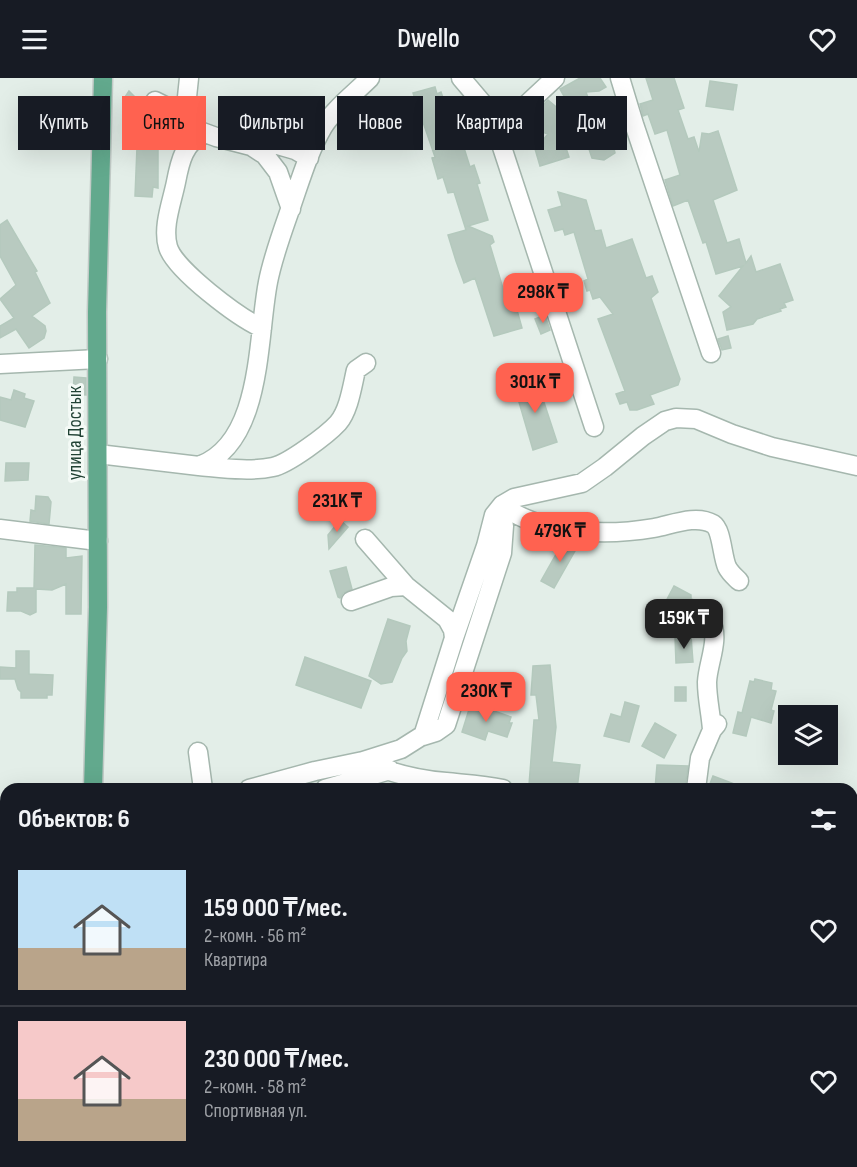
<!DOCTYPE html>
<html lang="ru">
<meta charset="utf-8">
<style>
body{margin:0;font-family:"Sofia Sans Condensed",sans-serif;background:#20242c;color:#f1f3f6;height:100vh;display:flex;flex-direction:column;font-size:22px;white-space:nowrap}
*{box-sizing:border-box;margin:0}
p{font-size:20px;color:#9ea1a6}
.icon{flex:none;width:33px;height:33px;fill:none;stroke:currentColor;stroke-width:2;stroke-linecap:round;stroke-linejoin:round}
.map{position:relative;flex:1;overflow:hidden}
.drawer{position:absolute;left:0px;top:705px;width:858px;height:384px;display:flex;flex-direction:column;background:#171b24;border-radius:18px 18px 0 0;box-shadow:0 6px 24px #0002}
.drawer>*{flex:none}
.hud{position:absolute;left:18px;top:18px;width:822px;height:54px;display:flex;gap:12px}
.tools{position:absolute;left:778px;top:627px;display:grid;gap:12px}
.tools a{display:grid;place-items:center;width:60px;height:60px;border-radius:0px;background:#171b24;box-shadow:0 6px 24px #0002;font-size:30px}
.price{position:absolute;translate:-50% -51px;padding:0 14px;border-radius:12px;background:#ff6250;color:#111;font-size:20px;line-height:39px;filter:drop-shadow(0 2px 3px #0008)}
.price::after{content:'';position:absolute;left:50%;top:36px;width:18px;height:14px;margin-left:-9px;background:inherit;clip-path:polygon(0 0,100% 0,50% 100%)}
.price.current{background:#222;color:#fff}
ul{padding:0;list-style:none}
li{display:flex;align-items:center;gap:18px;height:150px;padding:0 18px}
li+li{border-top:2px solid #363941}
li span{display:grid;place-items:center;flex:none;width:168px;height:120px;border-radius:0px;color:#555}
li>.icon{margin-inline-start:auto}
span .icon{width:72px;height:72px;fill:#fffc;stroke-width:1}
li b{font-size:26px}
h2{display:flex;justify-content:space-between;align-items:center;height:72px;padding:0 18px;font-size:26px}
.chip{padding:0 21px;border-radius:0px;background:#171b24;box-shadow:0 6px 24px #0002;font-size:21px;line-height:54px}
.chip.current{background:#ff6250;color:#111}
header{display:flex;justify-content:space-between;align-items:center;height:78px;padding:0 18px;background:#171b24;font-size:27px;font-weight:600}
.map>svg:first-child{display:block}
.building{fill:#b8cac0;stroke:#b4c9bd;stroke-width:1.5}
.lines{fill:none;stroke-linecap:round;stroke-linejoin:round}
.minor-casing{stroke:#a5b7ae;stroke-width:21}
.major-casing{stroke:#c1cac6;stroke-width:21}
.minor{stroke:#fff;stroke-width:18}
.major{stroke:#62a98d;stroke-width:18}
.labels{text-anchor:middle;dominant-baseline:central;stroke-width:6;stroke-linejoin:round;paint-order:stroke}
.street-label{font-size:20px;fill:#204234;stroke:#f4faf6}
</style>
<header><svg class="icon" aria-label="menu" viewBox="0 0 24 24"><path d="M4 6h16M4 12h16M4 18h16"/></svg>Dwello<svg class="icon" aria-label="heart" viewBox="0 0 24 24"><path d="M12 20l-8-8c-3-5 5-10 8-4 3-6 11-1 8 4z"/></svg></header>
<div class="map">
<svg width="857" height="1089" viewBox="0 0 857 1089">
<rect width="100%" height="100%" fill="#e3eee8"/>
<path class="building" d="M580 0H600L606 9 599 13 586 14 595 40 618 33 622 46 615 48 620 60 612 63 615 75 604 82 592 80 587 65 589 63 560 11Z
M646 0H674L684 30 678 32 688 61 694 59 699 74 702 55 709 56 718 53 737 112 713 122 727 165 739 161 746 185 751 178 756 194 780 186 793 222 784 225 786 229 780 231 781 233 757 241 753 246 727 252 723 234 731 229 719 218 743 188 716 196 706 164 703 165 688 122 673 128 665 102 680 97 667 52 655 56 648 36 643 38 640 26 653 22Z
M710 3 737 7 733 32 706 28Z
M435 9 437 16 441 14 451 42 475 35 481 48 459 54 470 89 474 87 480 105 477 106 488 142 468 148 492 158 494 164 490 167 508 227 515 225 522 250 494 258 475 200 464 205 456 183 448 157 466 152 454 114 448 115 443 99 438 101 432 80 435 79 413 15Z
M129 13 141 25V37L154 38 153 48 158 51V110L153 109 152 119 135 118 137 69 123 68 125 19Z
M548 22 580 49 561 55 569 79 540 88 535 71 548 56 536 52 533 40 543 35 542 28Z
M558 114 586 122 595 153 601 152 606 170 632 161 646 200 652 198 658 214 651 220 680 301 678 307 650 317 654 326 637 332H630L627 324 620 326 616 316 625 313 598 241 613 236 600 219 593 221 590 212 587 213 584 203 588 201 574 154 565 157 563 151 555 153 548 132 562 128Z
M7 142 37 193 35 194 50 225 32 238 45 248 46 253 44 260 29 270 16 251 0 260V248L14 240 0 221 16 207 0 178V147Z
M532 197 537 213 528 216 526 209Z
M545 237 550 252 541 256 535 241Z
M728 258 731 270 722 272 718 261Z
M74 299 86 300V317L73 316Z
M536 300 557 364 533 372 514 307Z
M14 312 25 316 24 320 34 323 25 349 0 342V319L11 322Z
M6 385H29L28 402 5 403Z
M36 418 48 419 51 424 49 446 30 443 31 432 35 433Z
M340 442 348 449 329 471 328 457Z
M564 462 580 464 554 510 541 503Z
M35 467 66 470V480L82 478 81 536H66V506L52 512 36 511V534L30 537 21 533H7L8 514H17V510H34Z
M346 489 352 511 343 515 340 520 338 519 330 493Z
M674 508 691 517V521L694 522 685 540 666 531 664 527Z
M388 541 410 548 406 563 407 573 402 580 392 604 381 606 369 598Z
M691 558 693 584 676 585 675 559Z
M16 573H29V596L53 597 52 617H47V620H21V614L18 611 15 601H0V589L16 590Z
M305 579 371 603 361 630 296 607Z
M550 587 556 649 552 684 580 687 577 711H550V709L529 707 534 642H539L536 617H531L533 588Z
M755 601 772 605 771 612 776 613 771 632 774 633 771 645 751 639 746 658 733 655 738 634 742 635 750 603 754 604Z
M675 609H686V623H675Z
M625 624 639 628 629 664 604 658 611 636 621 639Z
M471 625 511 639 509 645H512L507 659 488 653 485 662 462 654Z
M655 645 676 657 664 680 642 668Z
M657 687 688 688 685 709 678 708V711H655Z
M713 698 745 710V711H708Z"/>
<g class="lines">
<g class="minor-casing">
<path id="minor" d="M189 0 185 38 194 41
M461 0 484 27 497 54 594 349
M620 0 634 46 711 275
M155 23 185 38 197 52 216 59 251 68 265 77 278 94 291 131
M497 54 555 0
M204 55C184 65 180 83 176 104 172 124 162 149 168 169 175 192 239 240 262 250
M243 57 295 72 309 80
M0 286 98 281
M98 376 199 388C263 365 257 260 268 204 273 178 283 152 292 126 301 100 309 73 323 49 334 31 355 15 370 0
M199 388C222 390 250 394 273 389 288 386 327 357 338 345 349 332 352 309 356 292L366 285
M502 427C540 457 607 458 654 450 671 447 696 436 713 446 722 452 722 478 727 489 730 495 735 499 739 503
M0 451 98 463
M365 461 406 508 447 541 453 552 454 560 423 658
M351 523 391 509 406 508
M711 543C720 562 708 584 707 604 707 621 711 636 712 652
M454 560 486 468 494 437
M198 674 203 711
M363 683C388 694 419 702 446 704 465 706 484 707 503 711
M249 711 315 693 363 683 401 671 420 659 436 654 446 647 502 475 504 448 494 437 502 427 514 420 582 405 605 389 643 358 665 343 676 340 696 341 732 356 772 369 857 388
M325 711 390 692
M696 711 700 680 712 652 717 646
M0 847 6 848"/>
</g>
<g class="major-casing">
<path id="major" d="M93 711 98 529 97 234 103 0
M46 1089 47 1083"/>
</g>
<use href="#minor" class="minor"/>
<use href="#major" class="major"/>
</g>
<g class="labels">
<g class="street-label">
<text transform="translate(75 355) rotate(-90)">улица Достык</text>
</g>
</g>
</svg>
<div class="tools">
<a><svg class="icon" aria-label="layers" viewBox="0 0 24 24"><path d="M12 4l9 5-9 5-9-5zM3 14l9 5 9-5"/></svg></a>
</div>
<b class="price" style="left:543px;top:246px">298K ₸</b>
<b class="price" style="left:535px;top:336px">301K ₸</b>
<b class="price" style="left:337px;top:455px">231K ₸</b>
<b class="price" style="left:560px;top:485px">479K ₸</b>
<b class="price current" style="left:684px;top:572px">159K ₸</b>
<b class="price" style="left:486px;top:645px">230K ₸</b>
<div class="hud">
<a class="chip">Купить</a>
<a class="chip current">Снять</a>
<a class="chip">Фильтры</a>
<a class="chip">Новое</a>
<a class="chip">Квартира</a>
<a class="chip">Дом</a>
</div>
<section class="drawer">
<h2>Объектов: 6<svg class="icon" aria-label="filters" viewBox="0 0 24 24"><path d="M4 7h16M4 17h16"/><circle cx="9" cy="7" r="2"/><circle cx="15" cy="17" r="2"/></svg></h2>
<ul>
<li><span style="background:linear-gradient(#bfe0f5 65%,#b9a48a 0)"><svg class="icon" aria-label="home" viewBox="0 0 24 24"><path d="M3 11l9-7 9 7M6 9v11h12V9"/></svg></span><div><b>159 000 ₸/мес.</b><p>2-комн. · 56 m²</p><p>Квартира</p></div><svg class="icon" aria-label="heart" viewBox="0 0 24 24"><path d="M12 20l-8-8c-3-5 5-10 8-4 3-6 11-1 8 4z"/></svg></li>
<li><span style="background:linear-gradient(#f6c9c9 65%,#b9a48a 0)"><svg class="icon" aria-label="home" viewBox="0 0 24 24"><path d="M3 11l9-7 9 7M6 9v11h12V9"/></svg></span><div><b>230 000 ₸/мес.</b><p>2-комн. · 58 m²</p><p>Спортивная ул.</p></div><svg class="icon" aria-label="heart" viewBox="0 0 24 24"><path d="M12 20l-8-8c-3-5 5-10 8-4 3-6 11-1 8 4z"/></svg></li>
</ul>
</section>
</div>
